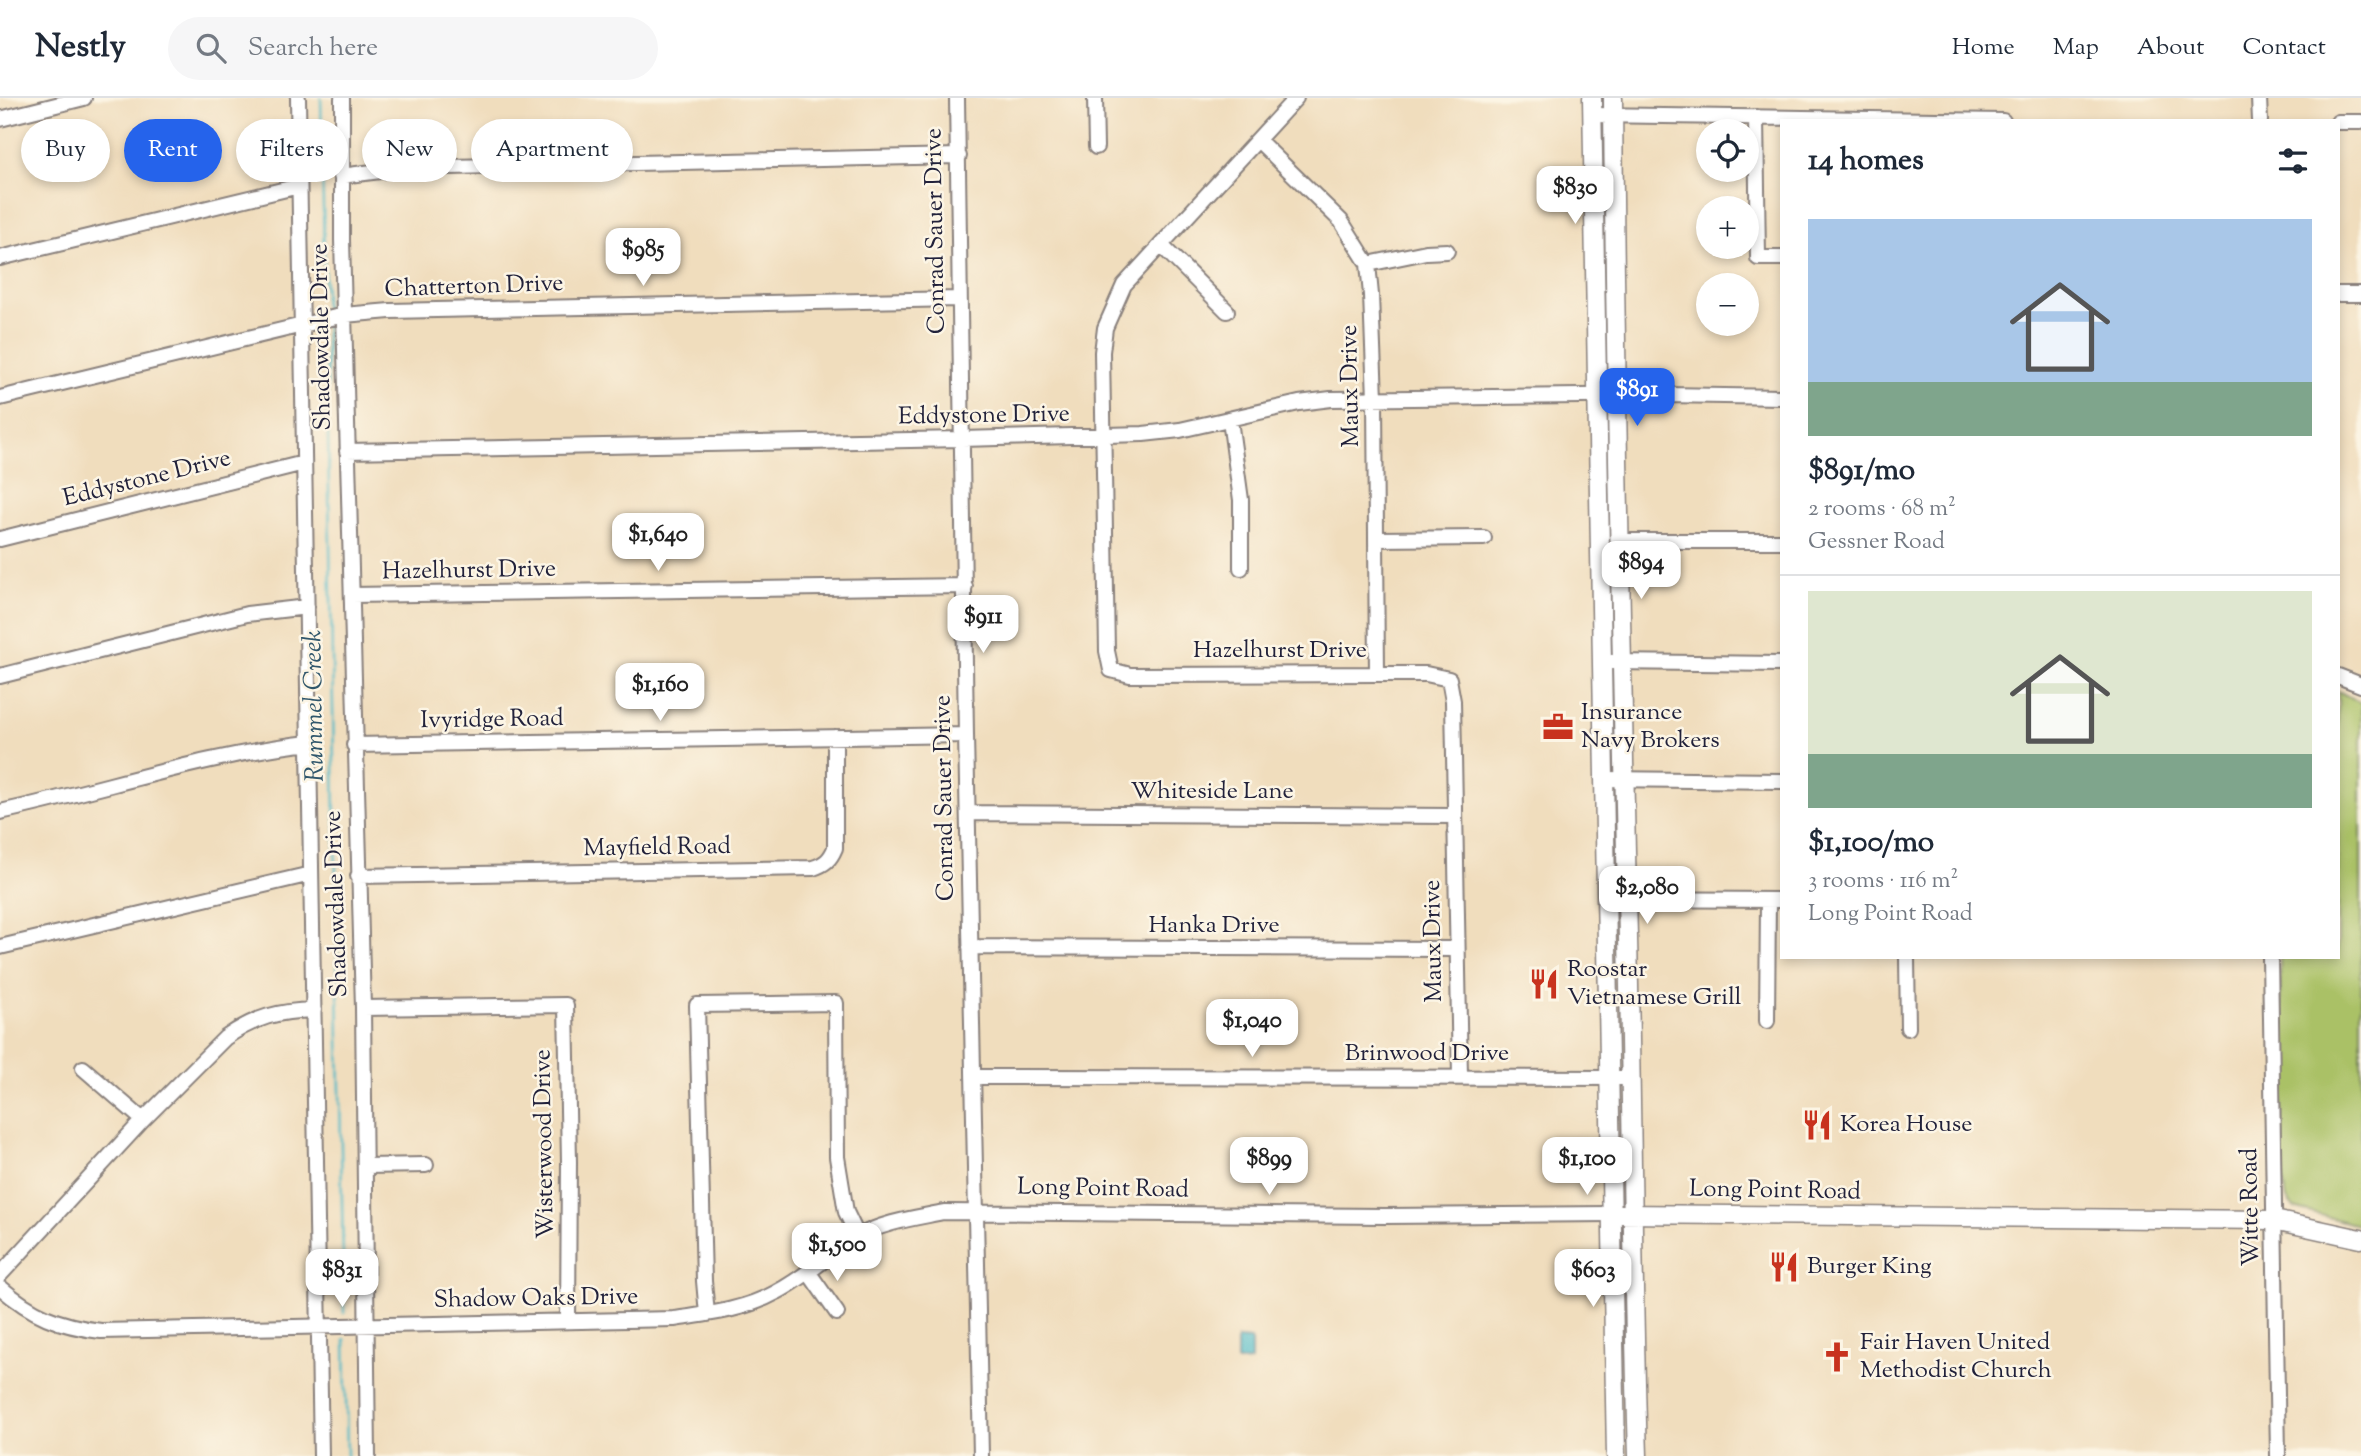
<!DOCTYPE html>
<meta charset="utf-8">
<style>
body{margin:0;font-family:"Sorts Mill Goudy",serif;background:#f6f6f7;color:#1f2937;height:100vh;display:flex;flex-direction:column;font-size:26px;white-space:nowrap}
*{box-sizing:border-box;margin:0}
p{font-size:23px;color:#747a83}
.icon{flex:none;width:38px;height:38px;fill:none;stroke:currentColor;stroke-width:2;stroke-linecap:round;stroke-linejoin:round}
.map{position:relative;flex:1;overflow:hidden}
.drawer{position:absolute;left:1780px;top:21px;width:560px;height:840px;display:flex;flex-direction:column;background:#fff;border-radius:0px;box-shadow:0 4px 10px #0003}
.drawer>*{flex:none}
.hud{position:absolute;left:21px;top:21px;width:665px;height:63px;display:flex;gap:14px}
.tools{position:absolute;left:1696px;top:21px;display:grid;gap:14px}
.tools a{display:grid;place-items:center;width:63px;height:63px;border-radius:50%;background:#fff;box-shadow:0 4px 10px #0003;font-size:35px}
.price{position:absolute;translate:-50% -60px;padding:0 16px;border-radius:14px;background:#fff;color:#222;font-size:23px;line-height:46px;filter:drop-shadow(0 2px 4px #0008)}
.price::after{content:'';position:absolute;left:50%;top:42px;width:21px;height:16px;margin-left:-10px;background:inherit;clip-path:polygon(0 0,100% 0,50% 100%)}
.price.current{background:#2563eb;color:#fff}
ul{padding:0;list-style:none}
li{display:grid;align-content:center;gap:14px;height:371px;padding:0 28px}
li+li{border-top:2px solid #e0e1e3}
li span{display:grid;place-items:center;height:217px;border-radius:0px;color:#555}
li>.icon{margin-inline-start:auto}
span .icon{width:126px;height:126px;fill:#fffc;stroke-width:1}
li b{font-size:30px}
h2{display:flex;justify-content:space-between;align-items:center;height:84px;padding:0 28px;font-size:30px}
.chip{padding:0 24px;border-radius:32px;background:#fff;box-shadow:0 4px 10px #0003;font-size:24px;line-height:63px}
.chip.current{background:#2563eb;color:#fff}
header{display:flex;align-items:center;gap:42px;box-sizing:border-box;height:98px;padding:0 35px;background:#fff;border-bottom:2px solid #e0e1e3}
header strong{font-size:33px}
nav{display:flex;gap:38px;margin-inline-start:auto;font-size:24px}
.search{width:490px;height:63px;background:#f6f6f7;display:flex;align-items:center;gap:18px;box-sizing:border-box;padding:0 24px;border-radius:38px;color:#747a83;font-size:26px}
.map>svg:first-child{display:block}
.green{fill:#aac166;stroke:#667250;stroke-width:2}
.water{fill:#4cb9c7;stroke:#376e81;stroke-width:2}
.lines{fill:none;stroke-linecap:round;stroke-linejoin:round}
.stream{stroke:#4cb9c7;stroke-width:2.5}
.minor-casing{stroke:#89807c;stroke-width:18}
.major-casing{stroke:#89807c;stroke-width:21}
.minor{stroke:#fff;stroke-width:14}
.major{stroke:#fff;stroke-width:18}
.labels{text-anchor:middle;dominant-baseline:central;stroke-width:5;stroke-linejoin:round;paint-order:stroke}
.street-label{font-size:24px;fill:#22223b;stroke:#fcf5e5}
.poi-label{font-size:24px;fill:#22223b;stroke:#fcf5e5;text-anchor:start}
.water-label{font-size:26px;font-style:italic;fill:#31576c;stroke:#fcf5e5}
</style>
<header>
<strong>Nestly</strong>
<div class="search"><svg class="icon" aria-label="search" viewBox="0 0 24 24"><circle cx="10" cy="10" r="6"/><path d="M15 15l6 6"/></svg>Search here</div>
<nav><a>Home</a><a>Map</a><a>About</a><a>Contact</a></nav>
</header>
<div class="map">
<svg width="2361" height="1358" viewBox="0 0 2361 1358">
<rect width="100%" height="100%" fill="#fcf5e5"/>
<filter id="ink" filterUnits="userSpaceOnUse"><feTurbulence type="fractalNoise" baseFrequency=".0143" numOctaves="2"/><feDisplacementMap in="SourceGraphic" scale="14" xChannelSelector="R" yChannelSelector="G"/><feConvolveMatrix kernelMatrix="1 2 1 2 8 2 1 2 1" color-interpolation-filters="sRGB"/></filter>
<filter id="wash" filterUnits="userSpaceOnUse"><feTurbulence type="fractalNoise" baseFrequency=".00686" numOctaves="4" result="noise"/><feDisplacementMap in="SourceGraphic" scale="28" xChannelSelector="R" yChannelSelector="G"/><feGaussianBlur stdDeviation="1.57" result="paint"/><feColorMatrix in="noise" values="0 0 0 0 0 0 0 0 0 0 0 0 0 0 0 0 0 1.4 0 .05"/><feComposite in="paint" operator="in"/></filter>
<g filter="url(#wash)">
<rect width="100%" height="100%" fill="#f0ddbd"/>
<path class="green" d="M2338 593 2361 605V1128L2294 1110 2287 1101 2282 1078 2280 859H2338Z"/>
<path class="water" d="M1237 1241 1251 1242V1263L1237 1264Z"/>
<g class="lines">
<path class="stream" d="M321 0 325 217
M326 227 344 1215
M345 1241 347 1358"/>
</g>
</g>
<g filter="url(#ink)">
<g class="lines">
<g class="minor-casing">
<path id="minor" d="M298 0 321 1358
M342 0V142L363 910 368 1358
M957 0 966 637 981 1358
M1095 0 1096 49
M1296 0 1124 187 1105 230 1102 254 1107 553 1111 572 1130 577 1377 576H1426L1449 581 1453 603 1460 979
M2259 0 2260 23
M1592 17 2003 23
M1756 19 1758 160H1782
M0 21 84 0
M2338 24H2361
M1258 42 1341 123 1368 166 1371 197 1375 300 1377 576
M341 78 404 70 959 58
M1161 147 1227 213
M0 160 299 88
M1368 166 1426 154 1447 153
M2338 196H2361
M0 300 344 217 390 213 959 201
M1230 322 1241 402V470
M347 353 962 341 1143 336 1180 332 1299 305 1331 301 1666 297 1782 299
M0 441 304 365
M1377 441 1484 440
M1620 443H1782
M352 497 965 488
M1611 564 1782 566
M0 578 247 516 307 509
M2338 578 2361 587
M354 647 966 637
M1603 681 1782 683
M0 714C103 692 204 657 309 645
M969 715 1454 718
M358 778 813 770C825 766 830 762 835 750V639
M1605 801 1782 802
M0 849 311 776
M970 849 1457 851
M1907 859 1908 930
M2270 859 2278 1358
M363 910 566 907 569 1064 568 1223
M1767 923 1768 802
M83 970 143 1022
M973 979 1629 980
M366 1068 426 1067
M809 1175 837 1215
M0 1177 143 1022 225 940C255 919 278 913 314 912
M0 1189C32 1217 59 1228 101 1233L674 1221C709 1216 745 1212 777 1194 806 1179 829 1156 857 1139 883 1124 915 1120 944 1114L1385 1118 1612 1116
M707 1216 704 1183 697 907 836 905 837 1059 846 1114 858 1139"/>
</g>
<g class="major-casing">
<path id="major" d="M1592 0 1616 1358
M1613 0C1615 266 1621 532 1627 798 1632 985 1632 1171 1638 1358
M1621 1116 2274 1122 2361 1141"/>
</g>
<use href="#minor" class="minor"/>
<use href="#major" class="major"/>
</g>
</g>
<defs>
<g id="office-bare" transform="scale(2.415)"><path d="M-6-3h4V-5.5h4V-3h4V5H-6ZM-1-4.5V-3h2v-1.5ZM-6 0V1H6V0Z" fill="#c8321e" stroke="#fcf5e5" stroke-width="2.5" paint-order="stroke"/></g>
<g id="restaurant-bare" transform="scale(2.415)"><path d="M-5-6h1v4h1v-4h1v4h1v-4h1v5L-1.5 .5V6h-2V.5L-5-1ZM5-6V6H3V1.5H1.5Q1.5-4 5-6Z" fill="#c8321e" stroke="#fcf5e5" stroke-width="2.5" paint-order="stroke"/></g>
<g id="church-bare" transform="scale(2.415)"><path d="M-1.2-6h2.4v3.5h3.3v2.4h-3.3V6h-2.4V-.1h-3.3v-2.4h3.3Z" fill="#c8321e" stroke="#fcf5e5" stroke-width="2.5" paint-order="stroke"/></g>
</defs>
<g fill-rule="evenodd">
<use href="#office-bare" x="1558" y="629"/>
<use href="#restaurant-bare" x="1544" y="886"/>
<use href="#restaurant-bare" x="1817" y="1027"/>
<use href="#restaurant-bare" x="1784" y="1169"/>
<use href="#church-bare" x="1837" y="1259"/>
</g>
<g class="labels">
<g class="street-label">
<text transform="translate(936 133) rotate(-91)">Conrad Sauer Drive</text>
<text transform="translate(474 189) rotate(-2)">Chatterton Drive</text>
<text transform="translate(322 239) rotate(-91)">Shadowdale Drive</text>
<text transform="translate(1351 288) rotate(-91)">Maux Drive</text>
<text transform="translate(984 318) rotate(-1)">Eddystone Drive</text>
<text transform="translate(147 381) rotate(-14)">Eddystone Drive</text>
<text transform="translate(469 473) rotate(-1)">Hazelhurst Drive</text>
<text x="1280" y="553">Hazelhurst Drive</text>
<text transform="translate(492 622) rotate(-1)">Ivyridge Road</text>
<text x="1212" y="694">Whiteside Lane</text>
<text transform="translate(945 700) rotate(-91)">Conrad Sauer Drive</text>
<text transform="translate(657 750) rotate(-1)">Mayfield Road</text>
<text transform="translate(337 806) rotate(-92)">Shadowdale Drive</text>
<text x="1214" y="828">Hanka Drive</text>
<text transform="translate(1434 843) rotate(-91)">Maux Drive</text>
<text x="1427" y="956">Brinwood Drive</text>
<text transform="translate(545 1046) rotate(-91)">Wisterwood Drive</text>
<text transform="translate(1103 1091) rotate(1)">Long Point Road</text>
<text transform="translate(1775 1093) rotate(1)">Long Point Road</text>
<text transform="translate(2251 1109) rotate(-91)">Witte Road</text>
<text transform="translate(536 1201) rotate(-1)">Shadow Oaks Drive</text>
</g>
<g class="poi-label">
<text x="1581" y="615">Insurance<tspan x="1581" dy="28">Navy Brokers</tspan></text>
<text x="1567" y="872">Roostar<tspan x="1567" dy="28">Vietnamese Grill</tspan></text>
<text x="1840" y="1027">Korea House</text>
<text x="1807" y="1169">Burger King</text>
<text x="1860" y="1245">Fair Haven United<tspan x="1860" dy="28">Methodist Church</tspan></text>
</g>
<g class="water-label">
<text transform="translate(315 608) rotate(-91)">Rummel Creek</text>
</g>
</g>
</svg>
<div class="tools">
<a><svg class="icon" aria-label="locate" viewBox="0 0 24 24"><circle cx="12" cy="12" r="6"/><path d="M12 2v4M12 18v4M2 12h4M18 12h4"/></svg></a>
<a>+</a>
<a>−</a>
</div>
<b class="price" style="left:1575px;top:128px">$830</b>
<b class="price" style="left:643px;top:190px">$985</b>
<b class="price current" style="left:1637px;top:330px">$891</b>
<b class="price" style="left:658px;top:475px">$1,640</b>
<b class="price" style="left:1641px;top:503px">$894</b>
<b class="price" style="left:983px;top:557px">$911</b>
<b class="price" style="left:660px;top:625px">$1,160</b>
<b class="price" style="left:1647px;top:828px">$2,080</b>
<b class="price" style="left:1252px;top:961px">$1,040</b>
<b class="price" style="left:1269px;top:1099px">$899</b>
<b class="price" style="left:1587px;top:1099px">$1,100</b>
<b class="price" style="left:837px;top:1185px">$1,500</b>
<b class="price" style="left:342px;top:1211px">$831</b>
<b class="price" style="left:1593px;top:1211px">$603</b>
<div class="hud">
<a class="chip">Buy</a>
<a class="chip current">Rent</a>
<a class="chip">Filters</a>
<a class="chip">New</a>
<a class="chip">Apartment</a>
</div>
<section class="drawer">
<h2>14 homes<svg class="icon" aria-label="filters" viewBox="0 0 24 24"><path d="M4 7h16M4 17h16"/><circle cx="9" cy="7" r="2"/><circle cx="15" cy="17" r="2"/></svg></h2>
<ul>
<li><span style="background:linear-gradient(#a9c7e8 75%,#7fa58c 0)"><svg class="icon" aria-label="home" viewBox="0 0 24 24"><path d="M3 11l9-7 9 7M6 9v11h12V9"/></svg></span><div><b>$891/mo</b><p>2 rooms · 68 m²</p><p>Gessner Road</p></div></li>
<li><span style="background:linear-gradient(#dfe7d0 75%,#7fa58c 0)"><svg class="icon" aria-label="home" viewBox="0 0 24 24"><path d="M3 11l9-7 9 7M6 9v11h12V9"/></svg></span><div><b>$1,100/mo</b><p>3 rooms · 116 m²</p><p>Long Point Road</p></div></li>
</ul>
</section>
</div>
